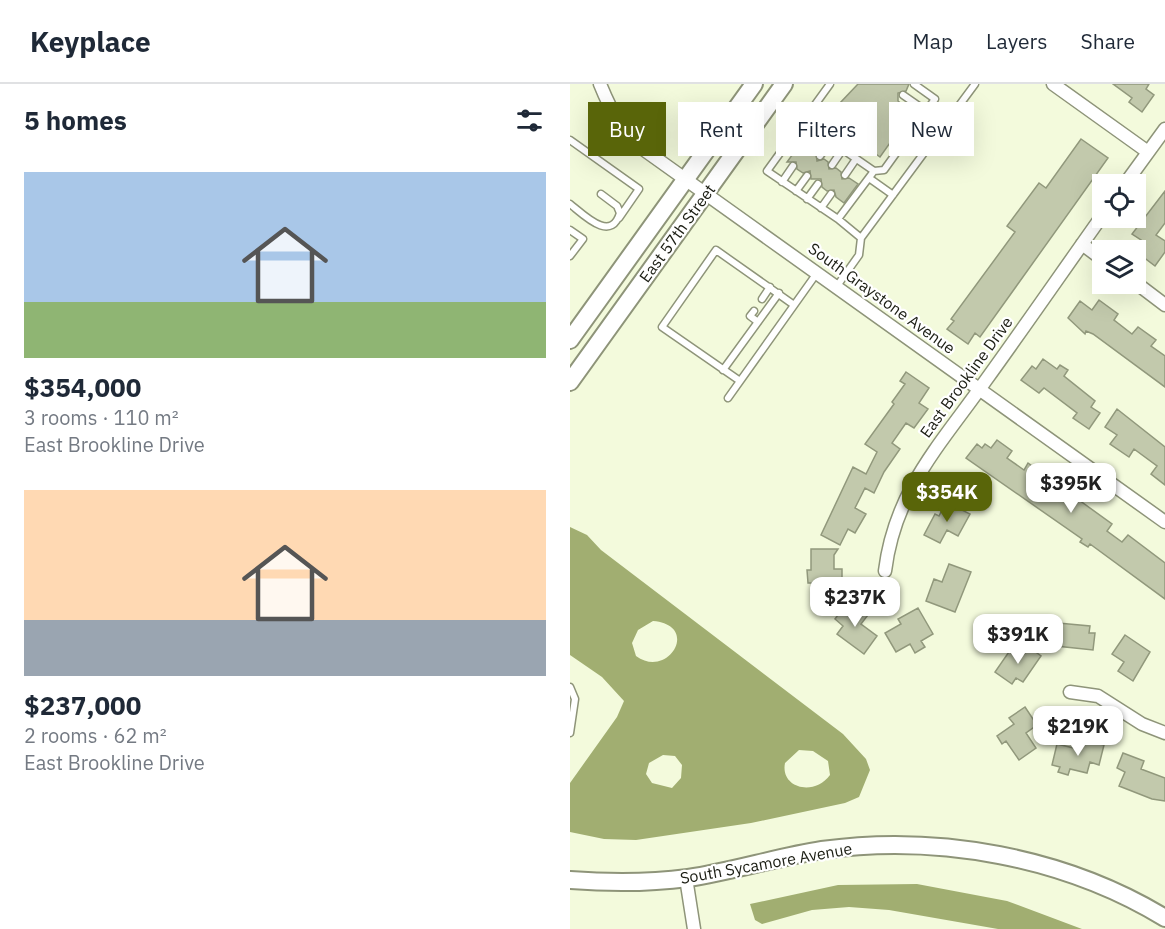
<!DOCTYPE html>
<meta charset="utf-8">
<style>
body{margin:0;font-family:"IBM Plex Sans",sans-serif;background:#f6f6f7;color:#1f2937;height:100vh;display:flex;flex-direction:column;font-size:22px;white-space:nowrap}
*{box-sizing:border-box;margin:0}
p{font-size:20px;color:#747a83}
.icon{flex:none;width:33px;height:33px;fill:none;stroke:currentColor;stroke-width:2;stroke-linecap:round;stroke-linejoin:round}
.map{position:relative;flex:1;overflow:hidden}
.details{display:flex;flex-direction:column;background:#fff;width:570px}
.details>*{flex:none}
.guide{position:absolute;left:18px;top:18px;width:486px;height:54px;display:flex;gap:12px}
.tools{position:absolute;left:522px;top:90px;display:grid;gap:12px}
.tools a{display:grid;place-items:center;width:54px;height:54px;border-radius:0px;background:#fff;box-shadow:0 6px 24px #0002;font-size:30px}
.price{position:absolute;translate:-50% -51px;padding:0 14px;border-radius:12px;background:#fff;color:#222;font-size:20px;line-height:39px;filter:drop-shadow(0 2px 3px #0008)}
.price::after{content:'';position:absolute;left:50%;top:36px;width:18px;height:14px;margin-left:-9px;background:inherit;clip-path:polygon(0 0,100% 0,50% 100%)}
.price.on{background:#596509;color:#fff}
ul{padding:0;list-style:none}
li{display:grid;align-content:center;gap:12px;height:318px;padding:0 24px}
li span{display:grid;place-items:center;height:186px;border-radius:0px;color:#555}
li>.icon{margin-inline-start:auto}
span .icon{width:108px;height:108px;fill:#fffc;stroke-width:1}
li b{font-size:26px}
h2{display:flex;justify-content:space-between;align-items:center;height:72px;padding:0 24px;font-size:26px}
.chip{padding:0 21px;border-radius:0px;background:#fff;box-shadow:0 6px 24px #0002;font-size:21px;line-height:54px}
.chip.on{background:#596509;color:#fff}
header{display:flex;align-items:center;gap:36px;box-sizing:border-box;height:84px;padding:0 30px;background:#fff;border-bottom:2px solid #e0e1e3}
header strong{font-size:28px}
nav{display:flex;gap:33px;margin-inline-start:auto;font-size:21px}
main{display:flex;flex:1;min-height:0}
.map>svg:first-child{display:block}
.water{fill:#a1ae71;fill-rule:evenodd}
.building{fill:#c2c9ac;stroke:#91987c;stroke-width:1.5}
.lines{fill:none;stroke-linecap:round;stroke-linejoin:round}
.service-casing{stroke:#8e9479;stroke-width:9}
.minor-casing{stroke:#8e9479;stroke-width:15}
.secondary-casing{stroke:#8e9479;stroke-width:20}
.service{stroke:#fff;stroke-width:6}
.minor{stroke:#fff;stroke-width:12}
.secondary{stroke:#fff;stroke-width:16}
.labels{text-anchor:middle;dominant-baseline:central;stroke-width:4.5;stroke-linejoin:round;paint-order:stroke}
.street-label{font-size:16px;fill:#1b1d13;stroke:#fff}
</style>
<header>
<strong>Keyplace</strong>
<nav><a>Map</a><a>Layers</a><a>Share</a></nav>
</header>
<main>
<section class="details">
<h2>5 homes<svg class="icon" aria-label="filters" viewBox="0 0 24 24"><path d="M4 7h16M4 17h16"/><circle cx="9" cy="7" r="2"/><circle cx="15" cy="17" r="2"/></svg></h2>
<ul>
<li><span style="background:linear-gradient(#a9c7e8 70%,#8fb573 0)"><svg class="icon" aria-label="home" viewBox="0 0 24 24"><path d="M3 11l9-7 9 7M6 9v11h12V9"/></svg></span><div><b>$354,000</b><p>3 rooms · 110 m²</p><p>East Brookline Drive</p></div></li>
<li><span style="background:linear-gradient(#ffd9b3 70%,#9aa5b1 0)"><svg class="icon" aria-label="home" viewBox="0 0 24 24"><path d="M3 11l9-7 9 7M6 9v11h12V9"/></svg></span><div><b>$237,000</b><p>2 rooms · 62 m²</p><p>East Brookline Drive</p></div></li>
</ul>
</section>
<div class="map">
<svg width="595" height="845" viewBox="0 0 595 845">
<rect width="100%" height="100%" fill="#f3fadc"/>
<path class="water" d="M0 443 17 451 31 466 273 650 296 675 300 686 289 713 275 719 181 739 66 756 34 755 0 748V699L47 633 54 617 32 593 0 571ZM83 537C131 541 98 596 66 572L62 559 68 546ZM229 666 243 667 258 677 260 691C244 713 210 704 215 679ZM93 671 105 672 112 681 111 694 102 704 82 699 76 690 79 679Z
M347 800 437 817 512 845H428L319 826 279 823 242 826 192 840 185 836 180 820 268 801Z"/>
<path class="building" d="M288 0H339L336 7 328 9V17L342 28 310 73 262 38 274 22 270 19Z
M543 0H579L576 5 584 11 572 28 559 18 562 14Z
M511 55 538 74 410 253 405 249 398 260 377 245 384 237 381 235 445 148 437 142 469 99 476 104Z
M231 59 234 68 241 66 246 69 247 77 254 75 258 78 259 85 266 84 271 88 272 95 279 94 288 100 274 119 266 113 264 106 257 107 252 103 251 95H241L240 87 233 89 227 85 226 78H217Z
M595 107V139L586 151 595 157V168L585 182 564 166 571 156 562 150Z
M529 216 548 230 544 236 562 250 568 243 586 256 581 262 595 272V303L523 250 516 247 515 250 498 234 510 217 522 226Z
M473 275 487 285 490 281 498 286 494 292 525 317 521 323 530 329 519 345 503 334 507 329 474 304 469 309 451 296 462 282 466 285Z
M336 288 359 304 349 319 358 325 344 344 336 339 322 359 330 365 314 388 304 409 295 404 285 424 296 430 285 449 278 445 270 461 251 451 283 383 296 390 307 368 295 360 324 320 322 318 335 300 330 297Z
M547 325 595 363V401L581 390 587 382 564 365 559 373 540 360 547 351 535 343Z
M427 356 442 367 437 374 454 386 458 379 542 440 537 447 552 458 558 451 595 479V515L520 460 518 463 510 458 512 455 396 374 407 360 412 364 415 360 421 364Z
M376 418 400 430 388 452 377 446 370 459 354 451 365 430 369 432Z
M241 465H268L264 471V485H272V510H253V499H238L237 486H241Z
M379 480 401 488 385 528 356 517 364 495 372 498Z
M279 516 298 531 291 540 307 552 294 570 267 550 273 542 265 535Z
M348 524 363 550 351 557 355 563 345 569 340 560 326 568 315 549 331 540 328 535Z
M488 539 520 542 519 549H525L523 566 486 562Z
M555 551 580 568 563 597 548 587 554 578 542 570Z
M443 562 454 570 459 563 471 572 453 598 446 594 442 600 425 588Z
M455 623 467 641 456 649 466 664 449 676 436 657 432 660 427 652 444 640 439 634Z
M511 655 534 661 529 681 520 678 517 689 500 685 498 691 488 688 490 683 482 681 487 660 508 665Z
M553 669 574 677 571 685 595 694V717L582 715 549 702 555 688 547 684Z"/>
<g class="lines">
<g class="service-casing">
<path id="service" d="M333 11 356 27
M233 38 304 87 268 135 197 87 260 0
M0 56 69 105 49 134
M237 63 248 48
M250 72 261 57
M262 81 273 65
M304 87 314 86 365 15 344 0
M275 91 286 75
M299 94 323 111
M212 98 223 82
M226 107 237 92
M237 115 248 100
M0 120C14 131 41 159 50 129L47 122 31 110
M251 124 261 110
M0 146 13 155 0 172
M291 154 405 0
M267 202 289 171 291 154 268 135
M192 215 200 203
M184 227 180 232 188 238
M153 286 209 209
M170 297 92 243 146 166 224 221
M158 314 247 189
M0 603 5 615 0 649"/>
</g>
<g class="minor-casing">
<path id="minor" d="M30 0C41 27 51 46 73 65L595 438
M483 0 578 68
M555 100 595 45
M512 160 532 175
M566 199 595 221
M315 487C325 406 371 360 416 296 455 242 493 187 532 132
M500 608 528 612 572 640 595 649
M116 794 124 845"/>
</g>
<g class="secondary-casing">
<path id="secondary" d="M0 256 184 0
M0 298 214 0
M0 796C39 799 80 799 118 794 164 787 207 773 252 766 368 750 495 773 595 834"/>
</g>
<use href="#service" class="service"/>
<use href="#minor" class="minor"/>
<use href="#secondary" class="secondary"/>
</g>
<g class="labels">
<g class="street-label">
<text transform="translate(107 149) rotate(-54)">East 57th Street</text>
<text transform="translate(312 214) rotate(36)">South Graystone Avenue</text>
<text transform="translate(396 293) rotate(-54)">East Brookline Drive</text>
<text transform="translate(196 779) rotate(-10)">South Sycamore Avenue</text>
</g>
</g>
</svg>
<div class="tools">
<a><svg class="icon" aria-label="locate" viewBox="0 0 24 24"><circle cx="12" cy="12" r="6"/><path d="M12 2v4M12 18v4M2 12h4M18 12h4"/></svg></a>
<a><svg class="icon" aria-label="layers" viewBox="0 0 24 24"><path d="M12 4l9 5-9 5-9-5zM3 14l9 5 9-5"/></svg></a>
</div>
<b class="price" style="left:501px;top:430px">$395K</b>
<b class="price on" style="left:377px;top:439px">$354K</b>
<b class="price" style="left:285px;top:544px">$237K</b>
<b class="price" style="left:448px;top:581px">$391K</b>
<b class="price" style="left:508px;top:673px">$219K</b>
<div class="guide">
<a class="chip on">Buy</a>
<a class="chip">Rent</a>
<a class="chip">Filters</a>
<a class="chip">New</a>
</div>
</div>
</main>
